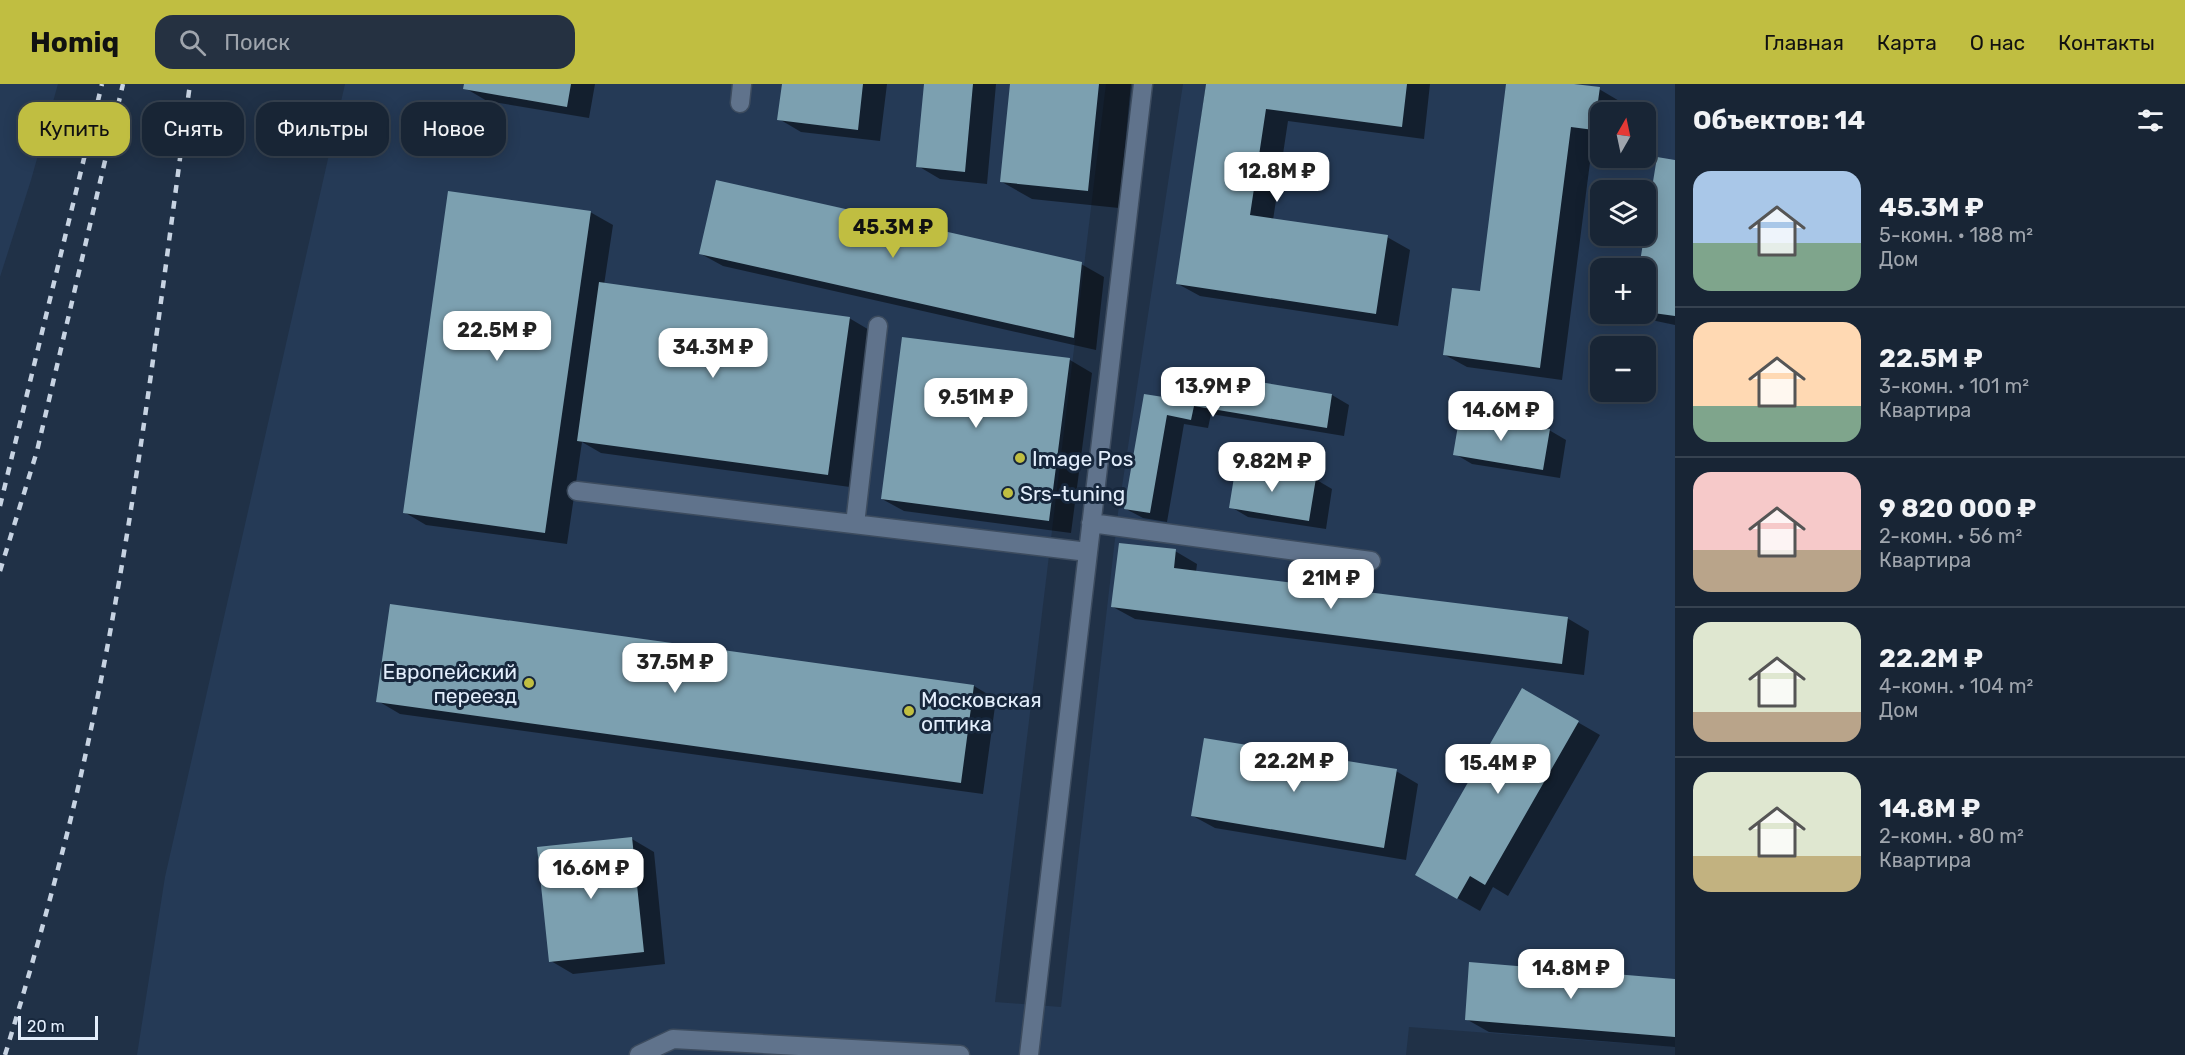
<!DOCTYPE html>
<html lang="ru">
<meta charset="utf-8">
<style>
body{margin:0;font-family:Rubik,sans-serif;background:#253141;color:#f1f3f6;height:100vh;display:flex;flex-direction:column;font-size:22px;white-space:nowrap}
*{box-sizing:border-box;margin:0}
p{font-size:20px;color:#9fa5ad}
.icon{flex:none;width:33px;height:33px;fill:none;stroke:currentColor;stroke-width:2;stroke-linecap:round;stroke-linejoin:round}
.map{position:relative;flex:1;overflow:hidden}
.sheet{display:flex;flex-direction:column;background:#182535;width:510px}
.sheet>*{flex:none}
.hud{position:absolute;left:18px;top:18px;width:570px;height:54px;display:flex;gap:12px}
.needle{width:39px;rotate:9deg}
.controls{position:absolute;left:1590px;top:18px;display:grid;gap:12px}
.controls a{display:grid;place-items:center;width:66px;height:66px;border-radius:12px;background:#182535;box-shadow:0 3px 15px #0003,0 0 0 2px #364250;font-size:30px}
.scale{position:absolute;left:18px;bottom:15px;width:80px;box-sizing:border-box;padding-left:6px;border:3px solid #e3eefc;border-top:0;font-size:16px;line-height:21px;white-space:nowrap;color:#e3eefc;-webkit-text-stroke:4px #17273c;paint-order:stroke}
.price{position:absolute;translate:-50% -51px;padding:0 14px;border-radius:12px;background:#fff;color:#222;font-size:20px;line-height:39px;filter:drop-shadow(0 2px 3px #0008)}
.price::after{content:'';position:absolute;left:50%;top:36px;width:18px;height:14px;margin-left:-9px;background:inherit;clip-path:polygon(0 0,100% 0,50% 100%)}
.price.selected{background:#c0be41;color:#111}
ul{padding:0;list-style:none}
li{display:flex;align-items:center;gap:18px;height:150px;padding:0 18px}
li+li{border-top:2px solid #364250}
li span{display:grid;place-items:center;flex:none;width:168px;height:120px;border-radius:18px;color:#555}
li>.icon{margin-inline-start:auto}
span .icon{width:72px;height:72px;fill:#fffc;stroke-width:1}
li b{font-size:26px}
h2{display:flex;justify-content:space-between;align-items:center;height:72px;padding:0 18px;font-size:26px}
.chip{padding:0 21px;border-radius:18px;background:#182535;box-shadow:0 3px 15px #0003,0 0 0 2px #364250;font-size:21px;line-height:54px}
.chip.selected{background:#c0be41;color:#111}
header{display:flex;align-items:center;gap:36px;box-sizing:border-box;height:84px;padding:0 30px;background:#c0be41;color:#111}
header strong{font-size:28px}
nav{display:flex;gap:33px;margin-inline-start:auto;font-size:21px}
.search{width:420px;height:54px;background:#253141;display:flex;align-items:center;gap:15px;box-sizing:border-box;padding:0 21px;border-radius:18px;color:#9fa5ad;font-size:22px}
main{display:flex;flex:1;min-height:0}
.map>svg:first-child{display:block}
.built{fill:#253a56;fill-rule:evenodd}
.shadow{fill:#0007}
.building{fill:#7ca0b0}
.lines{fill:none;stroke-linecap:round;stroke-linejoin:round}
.minor-casing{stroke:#3d4c5f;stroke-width:21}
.minor{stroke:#60738c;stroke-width:18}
.rail{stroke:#c7d3e2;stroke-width:4.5;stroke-dasharray:8 8;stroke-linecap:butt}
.poi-dot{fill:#c0be41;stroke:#17273c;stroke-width:2}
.labels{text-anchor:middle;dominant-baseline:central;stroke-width:6;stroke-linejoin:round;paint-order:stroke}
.poi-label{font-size:21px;fill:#e3eefc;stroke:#17273c;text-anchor:start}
</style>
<header>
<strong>Homiq</strong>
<div class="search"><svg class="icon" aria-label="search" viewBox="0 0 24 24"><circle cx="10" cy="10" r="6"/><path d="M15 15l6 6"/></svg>Поиск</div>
<nav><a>Главная</a><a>Карта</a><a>О нас</a><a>Контакты</a></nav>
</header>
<main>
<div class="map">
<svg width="1675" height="971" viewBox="0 0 1675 971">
<rect width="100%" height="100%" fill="#203147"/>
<path class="built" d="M0 0H58L31 96 0 193Z
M345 0H1106L995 918 1061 923 1118 429 1183 0H1675V963L1409 943 1406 971H137L165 793ZM1600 28H1646V74H1600ZM1600 106H1646V152H1600ZM1600 184H1646V230H1600ZM1600 262H1646V308H1600Z"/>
<path class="shadow" d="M466 0H595L589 34 487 17 465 4Z
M783 0H887L880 57 801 48 779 35Z
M926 0H996L987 100 940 95 918 82Z
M1012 0H1131L1119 124 1032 115 1002 98Z
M1206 0H1430L1424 55 1288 37 1273 136 1387 153 1410 166 1398 242 1200 212 1178 200Z
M1508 0H1562L1599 5 1621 18 1620 28H1600V56L1593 55 1562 296 1467 283 1445 271 1481 209Z
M1658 75 1675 78V241L1656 237 1642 230H1646V184H1640Z
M590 128 613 141 604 201 849 234 871 247 850 403 601 369 582 358 567 460 426 441 404 428Z
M701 170 1081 180 1104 193 1096 266 723 182Z
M1070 276 1092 289 1071 449 904 427 882 415Z
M1183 286 1332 311 1349 321 1344 352 1211 330 1208 344 1184 340 1167 438 1143 434 1126 425 1145 311 1178 317Z
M1549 346 1566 356 1560 394 1472 380 1455 370Z
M1315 395 1332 405 1326 445 1248 433 1231 423Z
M1175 467 1197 480 1196 488 1567 534 1589 547 1584 591 1135 535 1113 523Z
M974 602 996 615 983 710 400 630 378 617Z
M1522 606 1600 651 1508 812 1493 803 1480 827 1417 791Z
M1396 687 1418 700 1406 776 1215 744 1193 732Z
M632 755 654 768 665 880 573 890 551 877Z
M1675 896V963L1489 948 1466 935Z"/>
<path class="building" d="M464 0H571L567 23 463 5Z
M782 0H863L858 46 777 36Z
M924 0H973L965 88 916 83Z
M1010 0H1099L1088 107 1000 98Z
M1206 0H1407L1402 43 1266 25 1250 131 1388 151 1376 230 1176 200Z
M1506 0H1574L1600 3 1594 46 1571 43 1540 284 1443 271 1452 204 1480 207Z
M1657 73 1675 76V232L1646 228V184H1639Z
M716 96 1082 178 1074 254 699 170Z
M448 107 591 127 545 449 403 429Z
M599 198 850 233 828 391 577 357Z
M902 253 1070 274 1049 437 881 415Z
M1181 285 1332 310 1327 344 1194 322 1191 336 1167 331 1150 429 1124 425 1144 310 1176 315Z
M1460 330 1550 345 1543 386 1453 371Z
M1236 381 1316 394 1309 437 1229 424Z
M1119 459 1176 465 1174 484 1568 533 1562 580 1111 523Z
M390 520 974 601 961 699 376 618Z
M1522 604 1579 637 1485 801 1470 792 1457 815 1415 791Z
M1204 654 1397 685 1384 764 1191 732Z
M632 753 644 868 549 878 537 763Z
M1469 878 1675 895V953L1465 936Z"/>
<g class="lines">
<g class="minor-casing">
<path id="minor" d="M740 19 742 0
M577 407 1088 468
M1091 439 1371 477
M855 440 878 242
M639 971 673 955 960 971
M1029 971 1143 0"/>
</g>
<use href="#minor" class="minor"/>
<path class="rail" d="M0 422 102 0
M0 487 37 367 123 0
M5 971C28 896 49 821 68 746 128 502 156 249 190 0"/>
</g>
<g class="poi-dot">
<circle cx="1020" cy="374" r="6"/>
<circle cx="1008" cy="409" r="6"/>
<circle cx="529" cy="599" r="6"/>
<circle cx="909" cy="627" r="6"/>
</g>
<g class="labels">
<g class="poi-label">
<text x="1032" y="374">Image Pos</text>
<text x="1020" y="409">Srs-tuning</text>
<text x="517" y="587" text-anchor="end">Европейский<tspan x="517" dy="24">переезд</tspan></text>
<text x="921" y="615">Московская<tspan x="921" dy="24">оптика</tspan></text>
</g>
</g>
</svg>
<div class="controls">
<a><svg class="needle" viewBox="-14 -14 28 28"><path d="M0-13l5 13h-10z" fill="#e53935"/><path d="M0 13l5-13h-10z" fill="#9fa5ad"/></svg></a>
<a><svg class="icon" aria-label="layers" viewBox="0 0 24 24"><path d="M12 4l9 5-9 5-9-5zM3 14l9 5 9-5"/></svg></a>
<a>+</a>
<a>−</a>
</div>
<div class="scale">20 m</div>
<b class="price" style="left:1277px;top:119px">12.8M ₽</b>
<b class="price selected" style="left:893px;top:175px">45.3M ₽</b>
<b class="price" style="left:497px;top:278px">22.5M ₽</b>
<b class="price" style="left:713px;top:295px">34.3M ₽</b>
<b class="price" style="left:1213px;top:334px">13.9M ₽</b>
<b class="price" style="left:976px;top:345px">9.51M ₽</b>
<b class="price" style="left:1501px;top:358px">14.6M ₽</b>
<b class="price" style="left:1272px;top:409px">9.82M ₽</b>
<b class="price" style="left:1331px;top:526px">21M ₽</b>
<b class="price" style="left:675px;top:610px">37.5M ₽</b>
<b class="price" style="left:1294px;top:709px">22.2M ₽</b>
<b class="price" style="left:1498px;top:711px">15.4M ₽</b>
<b class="price" style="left:591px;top:816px">16.6M ₽</b>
<b class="price" style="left:1571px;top:916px">14.8M ₽</b>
<div class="hud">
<a class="chip selected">Купить</a>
<a class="chip">Снять</a>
<a class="chip">Фильтры</a>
<a class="chip">Новое</a>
</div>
</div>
<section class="sheet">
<h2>Объектов: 14<svg class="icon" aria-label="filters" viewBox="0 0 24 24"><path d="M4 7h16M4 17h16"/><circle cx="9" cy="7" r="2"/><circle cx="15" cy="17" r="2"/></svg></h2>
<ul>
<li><span style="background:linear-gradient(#a9c7e8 60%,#7fa58c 0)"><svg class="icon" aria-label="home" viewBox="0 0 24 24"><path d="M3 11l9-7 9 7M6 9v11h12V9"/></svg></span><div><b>45.3M ₽</b><p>5-комн. · 188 m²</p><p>Дом</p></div></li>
<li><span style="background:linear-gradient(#ffd9b3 70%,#7fa58c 0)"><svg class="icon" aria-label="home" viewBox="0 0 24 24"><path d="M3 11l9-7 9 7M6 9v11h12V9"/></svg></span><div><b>22.5M ₽</b><p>3-комн. · 101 m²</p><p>Квартира</p></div></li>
<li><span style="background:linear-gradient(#f6c9c9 65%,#b9a48a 0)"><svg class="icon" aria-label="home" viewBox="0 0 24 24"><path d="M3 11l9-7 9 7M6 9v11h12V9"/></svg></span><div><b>9 820 000 ₽</b><p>2-комн. · 56 m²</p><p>Квартира</p></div></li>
<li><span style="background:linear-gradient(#dfe7d0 75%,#b9a48a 0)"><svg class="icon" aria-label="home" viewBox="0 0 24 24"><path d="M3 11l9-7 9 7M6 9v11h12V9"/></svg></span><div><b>22.2M ₽</b><p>4-комн. · 104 m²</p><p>Дом</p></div></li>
<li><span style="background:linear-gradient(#dfe7d0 70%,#c2b280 0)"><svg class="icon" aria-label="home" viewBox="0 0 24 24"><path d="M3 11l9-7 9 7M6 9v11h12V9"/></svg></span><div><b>14.8M ₽</b><p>2-комн. · 80 m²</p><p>Квартира</p></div></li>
</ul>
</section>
</main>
